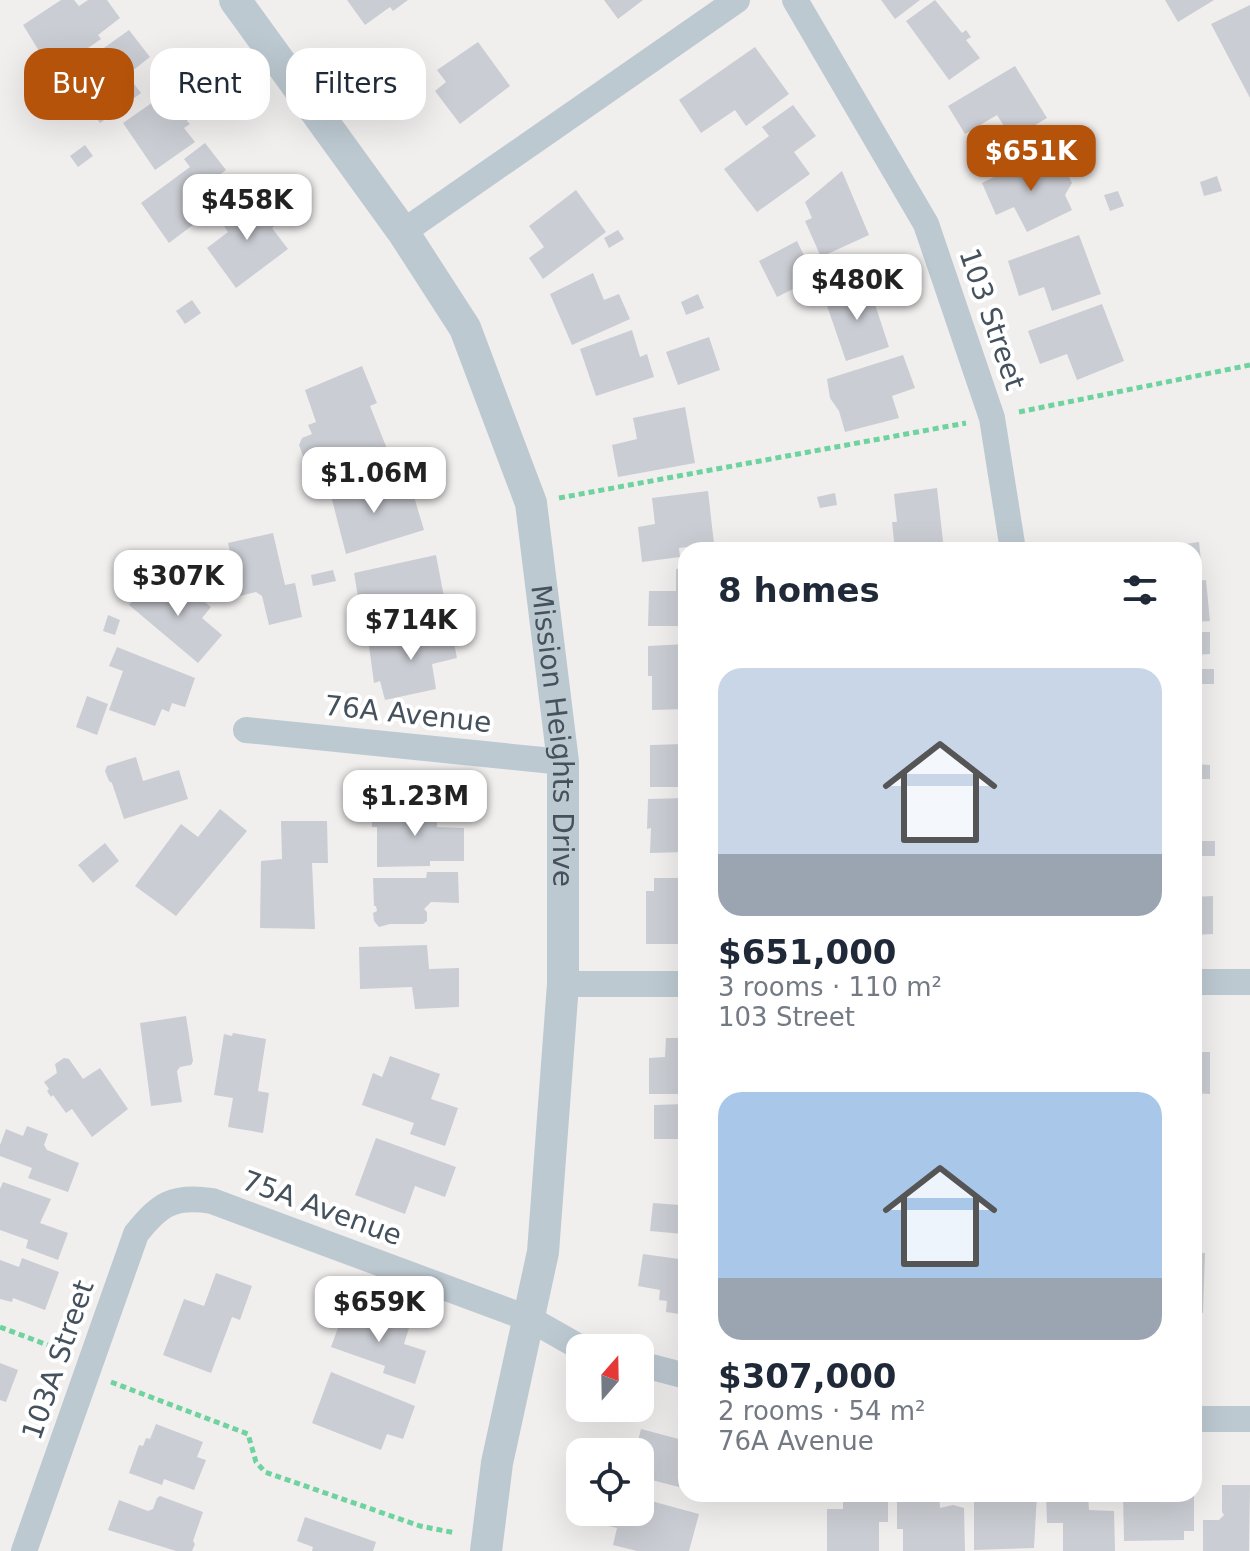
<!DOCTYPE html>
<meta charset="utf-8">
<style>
body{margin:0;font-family:"DejaVu Sans",sans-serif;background:#f2f2f3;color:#1f2937;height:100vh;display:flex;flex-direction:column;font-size:30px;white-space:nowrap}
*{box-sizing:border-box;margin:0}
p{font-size:26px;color:#747a83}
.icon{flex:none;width:44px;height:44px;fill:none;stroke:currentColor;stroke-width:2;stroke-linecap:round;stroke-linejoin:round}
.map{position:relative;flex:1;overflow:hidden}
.side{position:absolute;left:678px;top:542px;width:524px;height:960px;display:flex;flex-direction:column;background:#fff;border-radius:24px;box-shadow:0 8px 32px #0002}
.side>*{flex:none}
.guide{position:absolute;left:24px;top:48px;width:534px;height:72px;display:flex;gap:16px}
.needle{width:52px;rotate:20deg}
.fabs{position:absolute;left:566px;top:1334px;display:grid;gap:16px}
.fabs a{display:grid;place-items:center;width:88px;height:88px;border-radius:16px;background:#fff;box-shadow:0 8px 32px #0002;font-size:40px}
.price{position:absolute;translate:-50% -68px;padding:0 18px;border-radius:16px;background:#fff;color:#222;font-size:26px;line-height:52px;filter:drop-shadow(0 2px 4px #0008)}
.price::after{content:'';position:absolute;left:50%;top:48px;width:24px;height:18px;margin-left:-12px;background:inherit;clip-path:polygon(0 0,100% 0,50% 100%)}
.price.active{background:#b45309;color:#fff}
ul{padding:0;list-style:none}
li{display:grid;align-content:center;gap:16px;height:424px;padding:0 40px}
li span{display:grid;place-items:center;height:248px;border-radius:24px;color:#555}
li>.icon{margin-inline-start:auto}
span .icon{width:144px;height:144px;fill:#fffc;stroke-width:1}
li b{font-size:34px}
h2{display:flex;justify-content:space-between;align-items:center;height:96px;padding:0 40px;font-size:34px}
.chip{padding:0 28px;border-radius:24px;background:#fff;box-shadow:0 8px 32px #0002;font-size:28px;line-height:72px}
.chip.active{background:#b45309;color:#fff}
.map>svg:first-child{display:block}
.building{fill:#cacdd3}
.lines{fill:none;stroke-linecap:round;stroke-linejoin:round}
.path{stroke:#6ed39f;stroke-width:5;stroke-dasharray:6 4;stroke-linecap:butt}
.minor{stroke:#bdc9d1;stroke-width:26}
.tertiary{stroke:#bdc9d1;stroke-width:32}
.labels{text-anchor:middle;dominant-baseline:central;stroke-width:8;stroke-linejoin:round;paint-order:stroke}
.street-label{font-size:28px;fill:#45525d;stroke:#fff}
</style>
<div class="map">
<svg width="1250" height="1551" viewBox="0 0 1250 1551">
<rect width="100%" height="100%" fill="#f1eeee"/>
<path class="building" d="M61 0H74L79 6 88 0H107L120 18 98 35 101 39 58 69 43 48 39 51 23 25Z
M347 0H408L393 11 390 7 365 25Z
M604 0H643L618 19Z
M881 0H920L895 19Z
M935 0 962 33 966 30 971 37 966 40 980 58 949 80 906 21Z
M1165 0H1214L1178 22Z
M1250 5V98L1211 24Z
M129 30 150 57 127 75 141 93 100 123 68 79 104 53 101 50Z
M478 42 510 86 460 124 435 91 446 82 437 70Z
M755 47 789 94 746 126 735 110 701 133 679 100Z
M1015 66 1047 118 1012 139 997 115 965 134 948 106Z
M173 88 188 107 183 110 190 118 187 121 190 124 184 128 195 142 155 170 123 123Z
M793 105 816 136 794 152 810 174 757 212 724 169 769 136 762 127Z
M205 143 226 170 204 187 218 206 169 243 141 203 190 167 184 159Z
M85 145 93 156 78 167 70 156Z
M1046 156 1055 173 1068 175 1072 183 1065 195 1072 210 1027 232 1014 207 996 215 982 183 1012 168 1014 172Z
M842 171 869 235 821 257 805 221 812 218 805 202Z
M1217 176 1222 191 1204 196 1200 182Z
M576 190 606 232 543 279 529 258 544 247 529 226Z
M1118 191 1124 206 1110 211 1104 195Z
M256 195 277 224 272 228 288 249 236 288 207 248 228 232 221 221Z
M618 230 624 239 609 248 604 238Z
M1079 235 1101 294 1052 311 1044 287 1019 296 1008 261Z
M797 241 815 278 777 297 759 261Z
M593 273 604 300 619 294 630 319 572 345 550 294Z
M868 283 889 347 846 361 824 297Z
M698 294 704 308 686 315 681 302Z
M192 300 201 313 185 324 176 311Z
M1102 304 1124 361 1077 380 1067 354 1040 364 1028 331Z
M632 330 640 357 647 354 654 377 596 396 580 349Z
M709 337 720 370 678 385 666 352Z
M903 355 915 388 892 396 899 418 845 432 839 411 830 398 827 379Z
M362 366 377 403 370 406 391 459 331 483 325 467 315 471 307 467 299 445 302 438 312 434 308 425 316 422 305 390Z
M685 407 695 463 618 477 612 445 637 439 633 418Z
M384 476 390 497 412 490 424 530 346 554 330 492Z
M937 488 944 550H895L892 522H897L894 494Z
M708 491 714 544 679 548 680 557 642 562 638 527 655 524 652 498Z
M835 493 837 505 820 508 817 497Z
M273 533 285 585 295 583 302 617 269 625 262 596 256 592 240 596 228 543Z
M1199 542 1201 561 1194 562V550H1186L1185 544Z
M436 555 444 597 411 604 415 623 370 632 366 608 360 609 354 573Z
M686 568V617H682L685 626H648L649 591H676V569Z
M333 570 336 581 313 586 311 575Z
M169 577 198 602 201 599 211 607 202 618 222 635 198 663 129 605 146 586 154 593Z
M1206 580 1210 621 1194 622V581Z
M108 615 120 620 115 635 103 631Z
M450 624 457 658 432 664 436 689 385 700 380 681 374 683 369 646 415 637 414 632Z
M1194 632H1210V654L1194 655Z
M686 644V709L652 710V676H648V646Z
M117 647 195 678 185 707 172 703 169 712 162 709 155 726 109 710 123 671 109 666Z
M1200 669H1214V684H1200Z
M87 696 108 704 97 735 76 727Z
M686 744V787H650V745Z
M136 757 143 781 179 770 188 799 124 819 112 783 109 781 105 771 107 766Z
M1194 764 1210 765V779H1194Z
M686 798V852L650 853 651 828 647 829 648 799Z
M220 809 247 831 176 916 135 886 181 824 198 837Z
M372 809H437V827L464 828V861H430V866L377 867V827H372Z
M281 821H327L328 863H312L315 929 260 928 261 861 282 859Z
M1200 841H1215V856H1200Z
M105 843 119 861 93 883 78 865Z
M427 872H458L459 903 431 902 424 909 427 912V921L423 924H390L379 927 374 921 373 913 377 911 376 906H374L373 878H426Z
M654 878H686V944H646V891H654Z
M1213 896V934L1194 935V897Z
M427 945 429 969 459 968V1007L415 1009 412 987 360 989 359 947Z
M186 1016 193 1061 191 1065 180 1067 177 1071 182 1102 151 1106 140 1023Z
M233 1033 266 1039 258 1091 269 1093 263 1133 228 1127 233 1098 214 1095 224 1034 232 1036Z
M666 1038H686V1094H649V1058L665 1057Z
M1194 1052H1210V1094L1194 1093Z
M390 1056 440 1074 431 1099 458 1108 445 1146 410 1134 414 1123 362 1105 373 1073 382 1077Z
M64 1058 69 1059 83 1079 100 1068 128 1109 92 1137 72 1109 66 1113 53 1095 51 1097 47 1091 49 1089 44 1082 57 1073 55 1064Z
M686 1104V1139H654V1105Z
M27 1126 48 1134 44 1145 47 1150 79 1163 68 1192 28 1178 32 1168 0 1156V1145L6 1129 23 1136Z
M376 1138 456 1167 445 1197 415 1186 405 1214 355 1195Z
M3 1182 51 1199 40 1223 68 1233 58 1260 26 1248 28 1240 0 1230V1189Z
M686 1199V1227H683V1234L650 1231 653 1203 680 1205Z
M1194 1253H1205L1203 1313H1194Z
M643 1254 686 1260V1315L666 1312 667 1301 659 1300 660 1290 638 1286Z
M22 1258 59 1272 45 1310 13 1298 12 1302 0 1299V1260L19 1267Z
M216 1273 252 1286 240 1320 232 1317 211 1373 163 1355 184 1299 204 1306Z
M346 1306 409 1328 404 1344 426 1351 415 1384 383 1373 385 1366 331 1347Z
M0 1363 18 1370 6 1402 0 1400Z
M331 1372 415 1406 403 1439 387 1434 381 1450 312 1423Z
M156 1424 203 1442 197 1457 206 1460 194 1490 164 1479 162 1485 129 1473 139 1445 143 1446 146 1438 150 1439Z
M641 1429 686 1441V1462L679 1487 640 1477V1452H635L640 1444 638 1441Z
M1222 1485H1250L1249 1551H1203V1520H1219L1224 1515 1222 1512Z
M843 1494H888V1522H879V1551H827V1509H843Z
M897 1494H939L940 1508 953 1505 964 1508 965 1551H903V1529H897Z
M974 1494H1037L1034 1548 974 1550Z
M1046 1494H1088L1089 1510 1114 1511 1115 1551H1063V1523H1047Z
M1123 1494H1194V1531H1184V1540L1124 1541Z
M160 1496 203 1512 193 1541 195 1544 192 1551H176L108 1530 119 1500 148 1511 153 1509 157 1498Z
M640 1498 699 1514 689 1551H637L613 1545 617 1528 591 1522 594 1512H640Z
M305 1517 376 1542 373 1551H312L313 1547 297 1541Z"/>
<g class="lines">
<path class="path" d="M1019 412 1250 365
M559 498 966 423
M0 1327 66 1352
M111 1382 248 1434 256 1462 265 1472 420 1526 456 1533"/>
<path class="minor" d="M795 0 926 224 992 418 1013 550
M403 232 737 0
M246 730 563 762
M1194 982H1250
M563 984H686
M640 1364 686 1376
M1194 1419H1250
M24 1551 136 1234C159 1204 174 1195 212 1201L530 1319 581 1348"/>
<path class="tertiary" id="s1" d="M235 0 403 232 465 328 531 503 563 762V984L543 1252 497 1463 486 1551"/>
</g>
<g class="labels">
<g class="street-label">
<text transform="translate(992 319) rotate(71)">103 Street</text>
<text transform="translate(408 714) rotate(6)">76A Avenue</text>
<text stroke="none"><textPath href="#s1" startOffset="822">Mission Heights Drive</textPath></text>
<text transform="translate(322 1208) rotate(20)">75A Avenue</text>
<text transform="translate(58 1360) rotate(-71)">103A Street</text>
</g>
</g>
</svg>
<div class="fabs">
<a><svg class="needle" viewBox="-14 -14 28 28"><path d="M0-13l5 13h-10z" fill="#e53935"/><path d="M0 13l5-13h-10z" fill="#747a83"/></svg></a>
<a><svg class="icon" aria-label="locate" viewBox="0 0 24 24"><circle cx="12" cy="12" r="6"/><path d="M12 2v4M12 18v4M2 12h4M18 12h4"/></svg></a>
</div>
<b class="price active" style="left:1031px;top:193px">$651K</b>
<b class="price" style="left:247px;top:242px">$458K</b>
<b class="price" style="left:857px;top:322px">$480K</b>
<b class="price" style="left:374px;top:515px">$1.06M</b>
<b class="price" style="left:178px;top:618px">$307K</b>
<b class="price" style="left:411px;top:662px">$714K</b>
<b class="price" style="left:415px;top:838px">$1.23M</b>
<b class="price" style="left:379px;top:1344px">$659K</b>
<div class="guide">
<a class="chip active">Buy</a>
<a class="chip">Rent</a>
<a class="chip">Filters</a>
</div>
<section class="side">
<h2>8 homes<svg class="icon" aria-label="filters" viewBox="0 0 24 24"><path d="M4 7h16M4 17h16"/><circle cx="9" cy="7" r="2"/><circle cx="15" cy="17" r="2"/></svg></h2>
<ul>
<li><span style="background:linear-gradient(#c9d6e8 75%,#9aa5b1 0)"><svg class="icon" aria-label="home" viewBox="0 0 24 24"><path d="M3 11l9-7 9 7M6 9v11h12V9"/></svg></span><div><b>$651,000</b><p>3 rooms · 110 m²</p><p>103 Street</p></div></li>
<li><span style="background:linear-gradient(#a9c7e8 75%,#9aa5b1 0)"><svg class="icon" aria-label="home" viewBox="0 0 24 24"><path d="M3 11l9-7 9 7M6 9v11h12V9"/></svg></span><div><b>$307,000</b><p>2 rooms · 54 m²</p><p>76A Avenue</p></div></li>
</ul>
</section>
</div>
